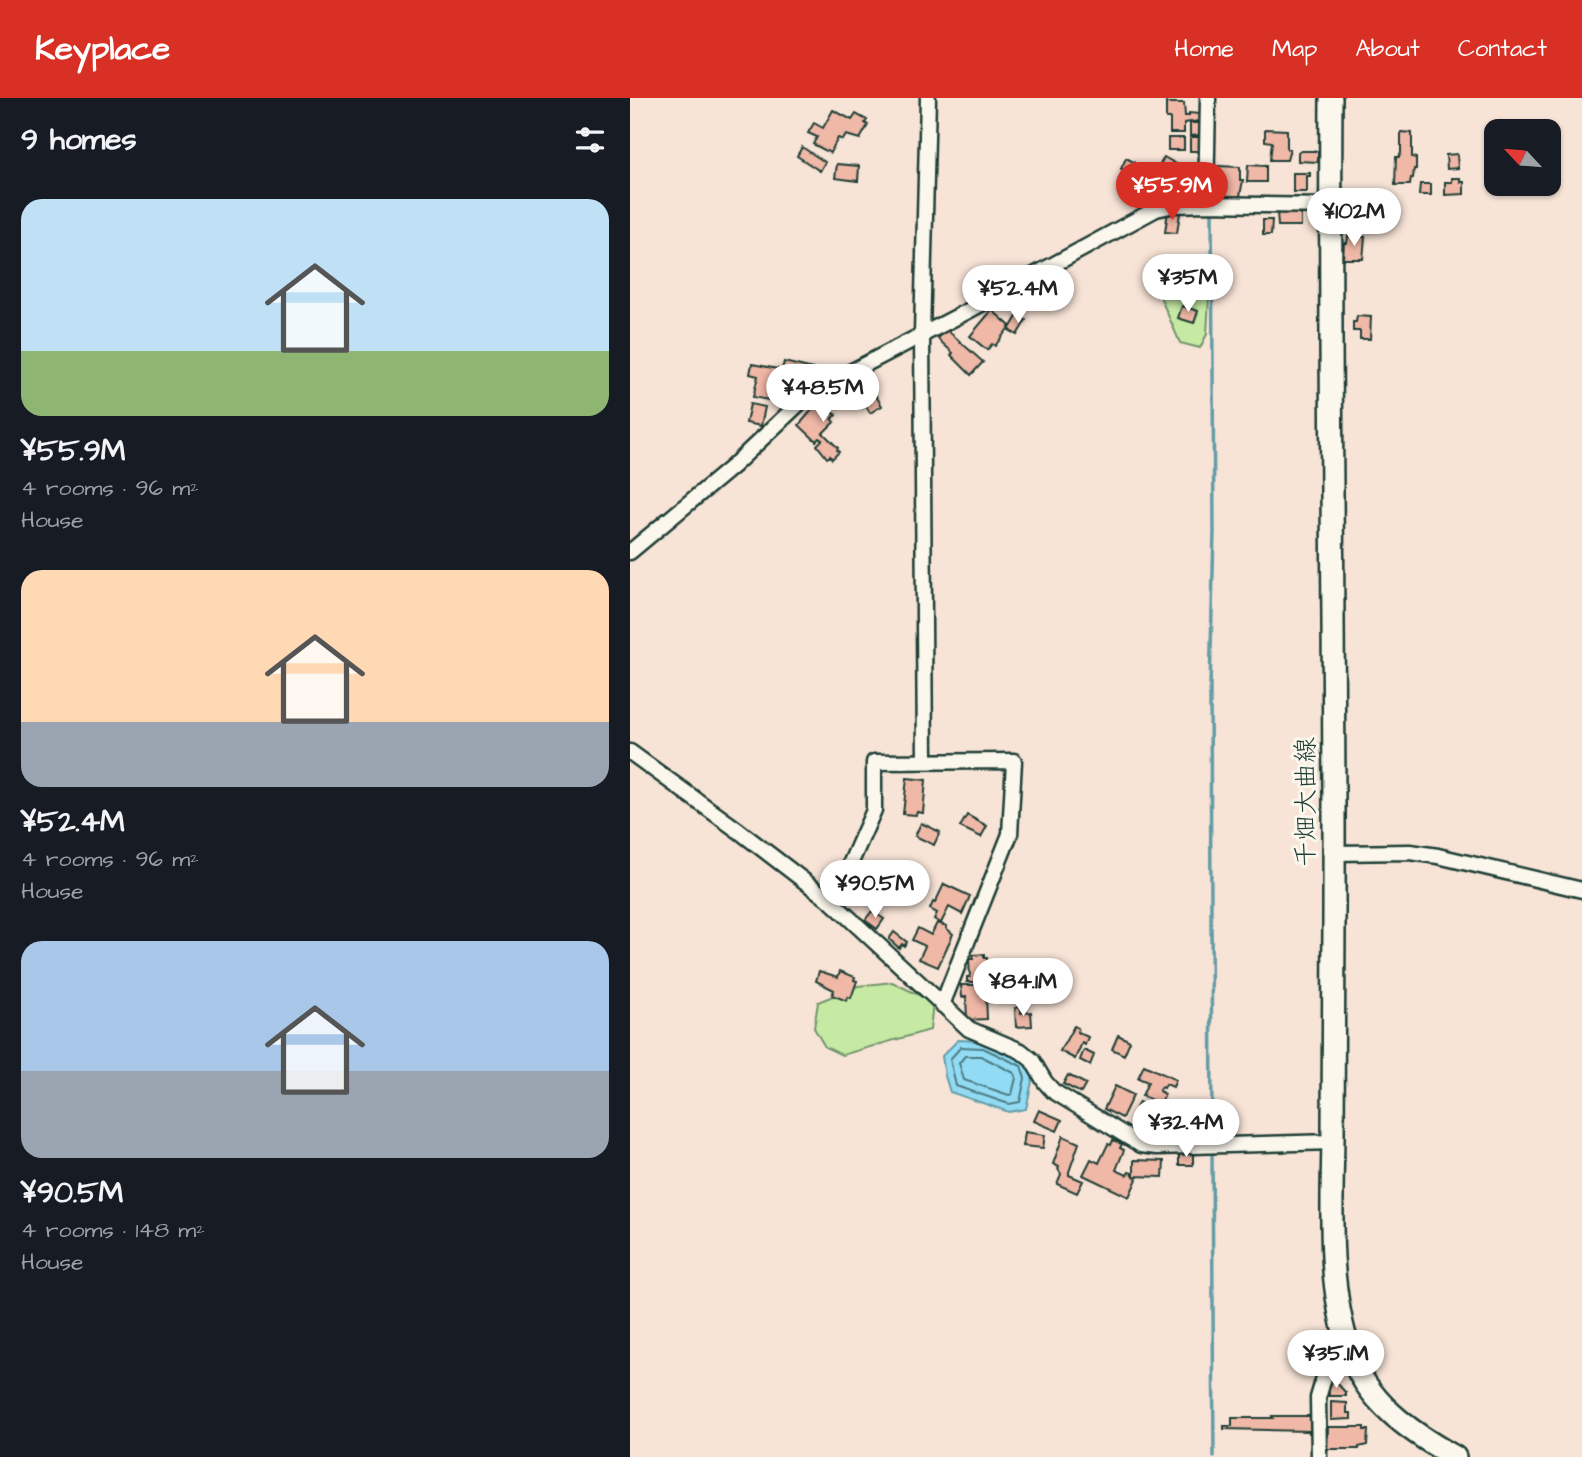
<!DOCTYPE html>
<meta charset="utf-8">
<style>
body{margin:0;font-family:"Architects Daughter","Klee One",sans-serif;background:#20242c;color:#f1f3f6;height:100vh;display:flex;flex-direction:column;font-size:26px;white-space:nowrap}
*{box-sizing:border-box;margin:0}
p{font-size:23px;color:#9ea1a6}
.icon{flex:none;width:38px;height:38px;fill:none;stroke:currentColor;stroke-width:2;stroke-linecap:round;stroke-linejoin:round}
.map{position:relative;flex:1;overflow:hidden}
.details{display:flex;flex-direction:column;background:#171b24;width:630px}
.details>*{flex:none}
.needle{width:46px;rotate:296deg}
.fabs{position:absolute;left:854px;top:21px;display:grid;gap:14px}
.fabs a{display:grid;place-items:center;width:77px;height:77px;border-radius:14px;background:#171b24;box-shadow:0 2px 5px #0004;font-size:35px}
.price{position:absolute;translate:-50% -60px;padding:0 16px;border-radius:24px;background:#fff;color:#222;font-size:23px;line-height:46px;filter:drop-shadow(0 2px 4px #0008)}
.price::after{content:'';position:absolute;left:50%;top:42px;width:21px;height:16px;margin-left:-10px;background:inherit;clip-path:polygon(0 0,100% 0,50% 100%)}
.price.active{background:#d93025;color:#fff}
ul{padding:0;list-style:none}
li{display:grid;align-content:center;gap:14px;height:371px;padding:0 21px}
li span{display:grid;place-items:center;height:217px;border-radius:21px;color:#555}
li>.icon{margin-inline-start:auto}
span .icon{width:126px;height:126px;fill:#fffc;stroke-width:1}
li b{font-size:30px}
h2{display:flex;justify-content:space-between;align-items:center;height:84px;padding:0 21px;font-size:30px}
header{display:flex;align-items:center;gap:42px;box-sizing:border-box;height:98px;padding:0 35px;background:#d93025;color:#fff}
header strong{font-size:33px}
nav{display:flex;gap:38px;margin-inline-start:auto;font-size:24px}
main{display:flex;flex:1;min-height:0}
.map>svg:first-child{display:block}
.green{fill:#c6eaa4;stroke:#72946c;stroke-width:2}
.water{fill:#92dbf4;stroke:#649ca7;stroke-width:2}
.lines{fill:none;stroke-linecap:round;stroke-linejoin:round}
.shore{stroke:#4d7c81;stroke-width:2}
.stream{stroke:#649ca7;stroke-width:3.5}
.building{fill:#f0b8a7;stroke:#1f3d34;stroke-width:2}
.street-casing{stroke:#1f3d34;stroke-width:19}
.secondary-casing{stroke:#1f3d34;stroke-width:26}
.street{stroke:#fbf7ec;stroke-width:14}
.secondary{stroke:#fbf7ec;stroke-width:21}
.labels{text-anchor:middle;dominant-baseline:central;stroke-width:6;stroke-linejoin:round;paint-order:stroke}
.street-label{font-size:26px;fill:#1f3d34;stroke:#fbf7ec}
</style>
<header>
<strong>Keyplace</strong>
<nav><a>Home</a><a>Map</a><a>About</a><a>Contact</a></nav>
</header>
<main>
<section class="details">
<h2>9 homes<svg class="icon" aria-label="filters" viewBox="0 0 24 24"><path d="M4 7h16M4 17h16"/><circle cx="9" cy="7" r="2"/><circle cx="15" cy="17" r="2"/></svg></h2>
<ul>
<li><span style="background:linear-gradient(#bfe0f5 70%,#8fb573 0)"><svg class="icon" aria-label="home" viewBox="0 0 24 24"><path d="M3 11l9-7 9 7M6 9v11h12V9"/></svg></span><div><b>¥55.9M</b><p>4 rooms · 96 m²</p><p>House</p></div></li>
<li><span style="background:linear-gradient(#ffd9b3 70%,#9aa5b1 0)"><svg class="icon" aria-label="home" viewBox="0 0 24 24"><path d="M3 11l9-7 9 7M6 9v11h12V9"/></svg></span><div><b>¥52.4M</b><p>4 rooms · 96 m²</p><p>House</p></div></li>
<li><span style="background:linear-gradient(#a9c7e8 60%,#9aa5b1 0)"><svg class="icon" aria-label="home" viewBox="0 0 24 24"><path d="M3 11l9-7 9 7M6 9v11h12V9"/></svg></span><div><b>¥90.5M</b><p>4 rooms · 148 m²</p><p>House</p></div></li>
</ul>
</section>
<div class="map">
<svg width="952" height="1359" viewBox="0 0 952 1359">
<rect width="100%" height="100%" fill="#f8e4d7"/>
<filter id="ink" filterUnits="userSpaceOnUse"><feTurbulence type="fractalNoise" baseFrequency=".0143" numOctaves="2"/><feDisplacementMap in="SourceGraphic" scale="14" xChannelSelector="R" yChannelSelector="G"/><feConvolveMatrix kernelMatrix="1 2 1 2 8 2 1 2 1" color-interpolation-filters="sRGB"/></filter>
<g filter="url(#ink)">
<path class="green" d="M571 161 580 180 577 236 570 250 550 245 531 201 540 162Z
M262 884 303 904 300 932 212 957 195 949 184 930 188 904 228 888Z"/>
<path class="water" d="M328 942 354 943 397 963 403 979 396 1011 379 1014 320 994 315 978 312 958Z"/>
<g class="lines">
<path class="shore" d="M331 949 353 950 391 968 395 980 390 1004 379 1006 326 988 320 961Z
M335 958H351L384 975 386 980 382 996 379 997 334 982 329 965Z"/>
<path class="stream" d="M582 1028 580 590 584 434 582 114
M582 1052 584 1359"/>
</g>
<path class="building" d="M536 5H554L555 18H559V15L570 16V23L554 25V35H540V20H536Z
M203 12 222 22 226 16 237 22 235 25 238 27 230 41 216 37 213 42 208 40 200 55 183 46 187 39 178 35 184 25 193 30Z
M560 25H571V37L560 38Z
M635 31 657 32V51H660L657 62H640L642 44 635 43Z
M771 34 782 35V59L786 60V71H784L783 80H781L780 87H765L766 59H769L771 55Z
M560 39H570V53H560Z
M538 40H554V52H538Z
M172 49 195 64 190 73 167 58Z
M671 53H688V64L668 63V55Z
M827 56 828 70 817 71 816 57Z
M534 59 548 67 539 86 523 80Z
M496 60 504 64 502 70 516 77 515 79 522 84 520 90 515 88 507 103 492 96 498 82 495 81 498 74 491 71Z
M207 66 229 68 228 83 205 80Z
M618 67 636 68V84H617Z
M587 68 610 69V82H613L610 98H593V101H586Z
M663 75H680V78H677V94H663Z
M822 80H830V84H834V96L815 97V84H822Z
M790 86H801V97H789Z
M538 113 550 115 547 135 535 134Z
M671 113V128H648L647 114Z
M633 122H642L641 137H633Z
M718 138 735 139 733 161H713L714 145H717Z
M552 208 568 213 564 225 548 220Z
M362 212 380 228 365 248 362 246 357 252 340 238Z
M388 217 396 222 387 237 379 232Z
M727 218 741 219 740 241H730V233H723V224H726Z
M316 231 353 264 341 277 321 257 323 255 308 241Z
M154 264 183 271 181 280 169 278 168 282 159 280 160 277 151 275Z
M122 266 148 271 146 279 150 280 148 289 142 288 139 302 123 299 128 278 120 276Z
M236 281 252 308 240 315 236 308 232 310 222 289Z
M204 294 214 303 208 310 202 304 197 309 206 317 202 321 204 324 193 335 208 350 207 352 209 354 202 361 200 358 197 360 187 347 192 342 189 340 186 343 169 327 188 305 189 306 195 301 196 302Z
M120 306 135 309 131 328 116 325Z
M277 680 296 682 293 715 287 714 286 717 273 716Z
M337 717 357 728 351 739 330 729Z
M291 725 310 734 304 747 285 738Z
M228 781 242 788 236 800 222 794Z
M314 786 340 798 332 816 319 809 311 825 304 821 307 815 300 811 303 804 305 805Z
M242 813 254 821 247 831 235 822Z
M307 825 317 828 316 830 323 836 308 869 289 861 295 848 282 842 288 830 301 837Z
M264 834 277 844 274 848 272 846 269 850 259 841Z
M354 856V860H357L358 878H349V884H337V879H340L339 861H343V857Z
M189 873 208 879 210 873 225 879 224 882 227 883 221 900 218 899 217 903 202 897 204 892 186 883Z
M331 887H350V896H356L357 921 337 922 336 898 332 899Z
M391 909V915L401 914 402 928 386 929 385 910Z
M444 928 448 930 447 934 458 939 455 947 452 945 445 961 430 953Z
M488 937 500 943 494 957 482 951Z
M454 952 464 957 460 967 450 962Z
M514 967 546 982 543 989 536 986 534 990 531 989 529 993 535 996 529 1009 523 1006 524 1003 512 998 518 984 508 980Z
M438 977 456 986 451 995 433 986Z
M485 988 503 997 492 1020 474 1011Z
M509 1004 525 1014 521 1021 505 1012Z
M550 1006 560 1013 554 1023 546 1018 539 1029 527 1021 535 1009 544 1015Z
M409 1012 432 1022 427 1033 404 1023Z
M395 1034 415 1037 413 1050 393 1048Z
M433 1038 449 1045 439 1074V1077L453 1083 447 1095 427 1086 431 1076 428 1071 429 1069 423 1066Z
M483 1042 492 1046 490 1050 494 1052 486 1072 497 1077 499 1074 502 1075 507 1081 499 1099 453 1077 461 1061 469 1065 478 1046 481 1047Z
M549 1055H563V1067H549Z
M504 1062 534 1063 533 1079 504 1078Z
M698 1283 706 1284 716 1295V1298H699Z
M701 1304 717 1305V1315H721V1321L701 1322Z
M642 1318H683V1335H679V1333L594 1331V1328H602V1320H643Z
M698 1329H734V1332H738L737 1347 729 1349V1351H697Z"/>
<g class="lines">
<g class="street-casing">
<path id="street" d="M576 106 578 0
M0 454 103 368 180 295 338 213 526 111 545 107 576 106 700 108
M0 654 109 733 203 805 339 931 391 953 402 962 415 984 423 993 511 1047 527 1049 703 1044
M295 663 292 236 298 0
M704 755 780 754 808 758 952 792
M203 805 244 712V664L384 663 380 736 312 907
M689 1359 688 1300 695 1276 719 1253"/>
</g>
<g class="secondary-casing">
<path id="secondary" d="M701 0C699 274 705 547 704 821 704 894 704 967 703 1040 702 1110 697 1184 719 1251 735 1303 780 1334 825 1359"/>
</g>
<use href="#street" class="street"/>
<use href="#secondary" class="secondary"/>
</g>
</g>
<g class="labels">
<g class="street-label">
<text transform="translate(676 704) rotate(-90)">千畑大曲線</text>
</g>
</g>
</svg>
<div class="fabs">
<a><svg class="needle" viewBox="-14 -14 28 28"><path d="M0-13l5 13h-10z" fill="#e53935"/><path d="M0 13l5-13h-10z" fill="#9ea1a6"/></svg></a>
</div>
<b class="price active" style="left:542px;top:124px">¥55.9M</b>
<b class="price" style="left:724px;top:150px">¥102M</b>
<b class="price" style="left:558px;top:216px">¥35M</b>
<b class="price" style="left:388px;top:227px">¥52.4M</b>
<b class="price" style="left:193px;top:326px">¥48.5M</b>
<b class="price" style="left:245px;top:822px">¥90.5M</b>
<b class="price" style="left:393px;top:920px">¥84.1M</b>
<b class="price" style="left:556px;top:1061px">¥32.4M</b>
<b class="price" style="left:706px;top:1292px">¥35.1M</b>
</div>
</main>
